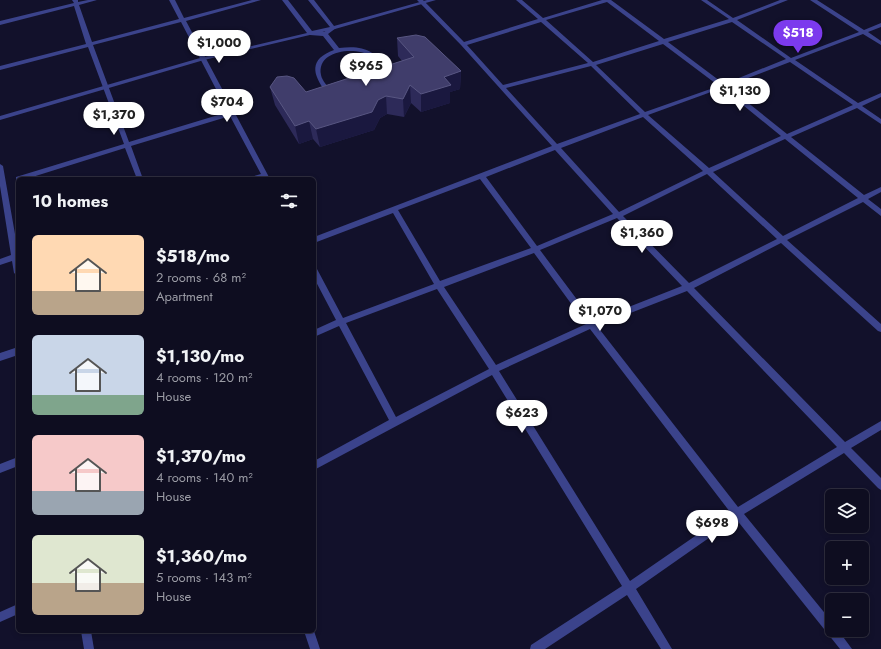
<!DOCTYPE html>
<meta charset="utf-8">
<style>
body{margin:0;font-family:Jost,sans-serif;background:#171629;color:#f1f3f6;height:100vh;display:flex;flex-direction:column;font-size:15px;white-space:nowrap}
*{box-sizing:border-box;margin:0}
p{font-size:13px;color:#9b9ca5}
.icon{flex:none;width:22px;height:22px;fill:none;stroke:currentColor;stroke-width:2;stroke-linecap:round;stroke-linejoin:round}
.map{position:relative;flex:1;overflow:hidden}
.drawer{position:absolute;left:16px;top:177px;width:300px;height:456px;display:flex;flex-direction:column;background:#0e0d20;border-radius:6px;box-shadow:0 2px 6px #0003,0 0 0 1px #2e2d3e}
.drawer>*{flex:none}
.tools{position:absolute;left:825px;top:489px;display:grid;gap:8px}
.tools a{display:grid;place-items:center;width:44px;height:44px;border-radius:6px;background:#0e0d20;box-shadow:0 2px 6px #0003,0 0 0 1px #2e2d3e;font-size:20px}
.price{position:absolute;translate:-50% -34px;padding:0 9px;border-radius:14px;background:#fff;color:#222;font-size:13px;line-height:26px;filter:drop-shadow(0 1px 2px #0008)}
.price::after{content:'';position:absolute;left:50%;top:24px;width:12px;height:9px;margin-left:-6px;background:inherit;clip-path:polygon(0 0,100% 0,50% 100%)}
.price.current{background:#7c3aed;color:#fff}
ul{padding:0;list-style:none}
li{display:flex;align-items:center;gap:12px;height:100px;padding:0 16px}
li span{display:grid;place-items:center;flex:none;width:112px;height:80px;border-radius:6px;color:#555}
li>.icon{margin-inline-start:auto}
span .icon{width:48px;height:48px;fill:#fffc;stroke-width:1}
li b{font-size:17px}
h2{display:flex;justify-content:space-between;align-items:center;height:48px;padding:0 16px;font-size:17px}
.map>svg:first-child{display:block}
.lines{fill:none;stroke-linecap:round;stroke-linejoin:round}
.service{fill:#3b438b;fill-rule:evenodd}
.minor{fill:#3b438b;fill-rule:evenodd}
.tertiary{fill:#3b438b;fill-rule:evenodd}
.wall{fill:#2d2a59}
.shaded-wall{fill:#1a183f}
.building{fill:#403d6b;stroke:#585682}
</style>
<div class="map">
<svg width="881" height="649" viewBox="0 0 881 649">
<rect width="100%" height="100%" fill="#12112b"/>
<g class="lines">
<path class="service" d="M331 27 336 28 328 34 339 48C363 45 374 50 388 69L387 70H383C379 65 376 59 371 56 355 46 316 50 321 75 322 81 328 86 331 91L330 92H326C312 74 309 59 334 50L323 36 310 35 307 33 310 31 324 32Z"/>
<path class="minor" d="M72 0H78V2L88 0H97L79 5 92 42 179 19 169 0H175L184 18 252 0H261L186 21 270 179H250L251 177 261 174 230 116 131 146 143 179H137L125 148 26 179H18V181H16V177L124 144 88 47 0 70V66L86 44 74 6 0 25V21L74 3ZM181 22 228 112 129 142 93 45Z
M417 0H423L464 42 538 19 516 0H522L543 18 602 0H611L664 39 729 19 701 0H707L733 18 780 0H788L737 20 791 58 859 32 810 0H817L864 30 881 23V27L868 32 881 41V45L863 34 795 60 858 103 881 93V97L862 106 881 119V124L857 108 791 137 864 195 881 187V192L868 199 881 209V216L863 202 787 240 881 324V332L878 331 781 243 694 288 845 442 881 421V430L851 448 881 478V490L878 488 844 453 744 514 832 622V630H838L852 649H840L736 519 636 589 672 649H661L627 595 545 649H530L531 645 622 586 492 375 314 470V461L389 420 339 326 314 337V330L336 320 314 278V268L317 269 343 318 434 284 393 213 314 243V237L552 146 461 45ZM607 2 659 41 593 62 546 20ZM541 22 588 63 503 85 467 45ZM732 22 786 59 724 84 668 42ZM663 44 719 86 645 112 596 65ZM790 62 853 105 787 134 727 86ZM591 66 640 114 557 144 506 88ZM722 88 781 136 709 168 648 115ZM643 117 703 171 619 212 561 148ZM785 139 858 198 783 236 713 172ZM555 150 613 214 537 246 486 177ZM707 174 777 239 689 283 623 216ZM480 179 531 248 440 281 398 210ZM617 218 682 286 593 321 540 250ZM534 253 586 324 496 365 444 287ZM437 289 489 369 396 417 346 323ZM687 291 837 447 738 507 597 326ZM590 329 730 512 630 581 499 371Z
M0 164 3 166 18 251V276L14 273 12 261 0 265V259L11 255 0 186Z
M18 347V355L0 361V353Z
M18 457V466L0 473V464Z
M18 604V614L0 622V612Z
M314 630V631L320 649H310L304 631Z
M81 631H91L94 649H84Z"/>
<path class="tertiary" d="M282 0H288L312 31 330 27 308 0H314L334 26 427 0H436L335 29 204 60 0 120V116L200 58 307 33Z"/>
</g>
<path class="wall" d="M397 38 461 71 460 89 450 92V103L421 112 411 103 404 117 387 114 380 118 374 130 320 147 313 139 299 144 275 105 270 87 306 92 402 61 398 56Z"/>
<path class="shaded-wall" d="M461 71 460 89 450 92V103L421 112V94L444 77Z
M410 85 411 103 404 117 403 99Z
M386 96 387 114 380 118 374 130 320 147 316 129Z
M309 121 313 139 299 144 295 126Z"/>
<path class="building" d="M416 35 425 37 461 71 444 77 451 85 421 94 410 85 403 99 386 96 378 100 372 112 316 129 309 121 295 126 270 87 277 77 287 76 294 78 306 92 414 57 397 38Z"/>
</svg>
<div class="tools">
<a><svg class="icon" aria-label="layers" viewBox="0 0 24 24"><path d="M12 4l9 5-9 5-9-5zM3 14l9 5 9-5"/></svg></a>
<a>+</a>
<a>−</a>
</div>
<b class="price current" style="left:798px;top:54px">$518</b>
<b class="price" style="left:219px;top:64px">$1,000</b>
<b class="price" style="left:366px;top:87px">$965</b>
<b class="price" style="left:740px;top:112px">$1,130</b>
<b class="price" style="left:227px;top:123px">$704</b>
<b class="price" style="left:114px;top:136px">$1,370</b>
<b class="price" style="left:642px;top:254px">$1,360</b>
<b class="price" style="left:600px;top:332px">$1,070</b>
<b class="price" style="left:522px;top:434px">$623</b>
<b class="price" style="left:712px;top:544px">$698</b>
<section class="drawer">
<h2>10 homes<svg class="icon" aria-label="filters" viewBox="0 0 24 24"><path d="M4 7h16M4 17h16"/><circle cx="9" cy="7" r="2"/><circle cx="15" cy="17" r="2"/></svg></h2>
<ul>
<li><span style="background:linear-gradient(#ffd9b3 70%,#b9a48a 0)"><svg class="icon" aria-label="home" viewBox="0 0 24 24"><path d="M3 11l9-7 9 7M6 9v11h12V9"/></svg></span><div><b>$518/mo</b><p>2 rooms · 68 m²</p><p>Apartment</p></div></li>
<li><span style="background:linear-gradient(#c9d6e8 75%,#7fa58c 0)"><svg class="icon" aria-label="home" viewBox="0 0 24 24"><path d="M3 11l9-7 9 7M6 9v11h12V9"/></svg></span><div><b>$1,130/mo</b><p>4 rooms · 120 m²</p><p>House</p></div></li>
<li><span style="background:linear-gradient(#f6c9c9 70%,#9aa5b1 0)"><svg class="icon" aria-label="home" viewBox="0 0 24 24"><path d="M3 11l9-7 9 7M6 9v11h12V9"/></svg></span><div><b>$1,370/mo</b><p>4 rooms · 140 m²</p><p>House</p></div></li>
<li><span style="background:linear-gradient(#dfe7d0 60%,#b9a48a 0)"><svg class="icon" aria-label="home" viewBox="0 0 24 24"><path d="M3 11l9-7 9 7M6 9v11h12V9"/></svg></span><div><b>$1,360/mo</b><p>5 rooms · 143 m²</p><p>House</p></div></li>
</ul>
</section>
</div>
